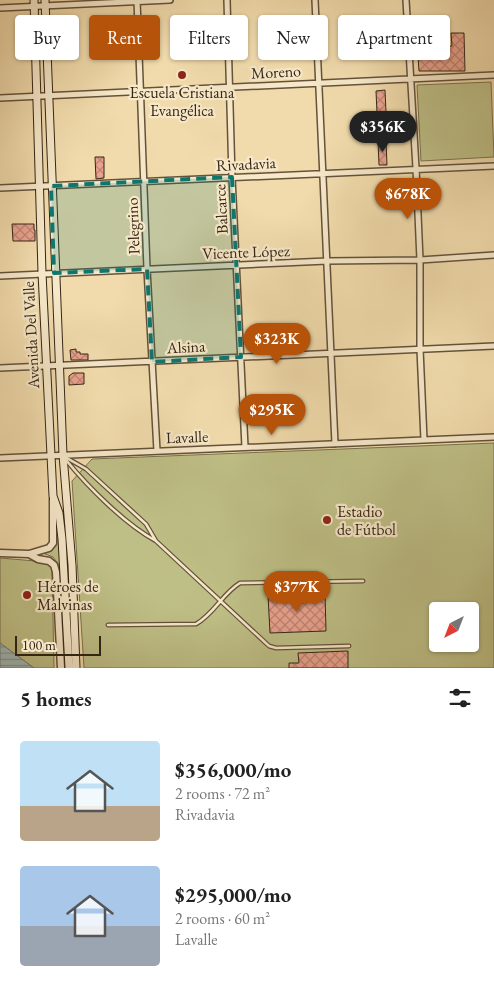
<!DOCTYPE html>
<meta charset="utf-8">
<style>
body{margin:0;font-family:"EB Garamond",serif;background:#f2f2f2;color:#222;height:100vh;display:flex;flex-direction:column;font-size:19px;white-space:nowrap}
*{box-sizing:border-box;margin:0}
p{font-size:16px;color:#767676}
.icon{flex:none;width:28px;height:28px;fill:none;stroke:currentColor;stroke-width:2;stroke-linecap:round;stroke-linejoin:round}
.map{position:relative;height:668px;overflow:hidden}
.side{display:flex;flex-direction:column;background:#fff;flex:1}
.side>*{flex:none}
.hud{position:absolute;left:15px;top:15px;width:465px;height:45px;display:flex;gap:10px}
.needle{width:32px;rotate:222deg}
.tools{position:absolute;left:429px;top:602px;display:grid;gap:10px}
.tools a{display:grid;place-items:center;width:50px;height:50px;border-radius:5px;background:#fff;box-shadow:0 1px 4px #0004;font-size:25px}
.scale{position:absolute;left:15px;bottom:12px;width:86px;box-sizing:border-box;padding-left:5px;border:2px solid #352515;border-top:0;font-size:14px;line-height:18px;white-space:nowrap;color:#352515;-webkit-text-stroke:4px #f6e8c9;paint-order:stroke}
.price{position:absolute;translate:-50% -42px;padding:0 11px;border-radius:18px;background:#b45309;color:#fff;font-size:16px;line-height:32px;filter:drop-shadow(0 1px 2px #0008)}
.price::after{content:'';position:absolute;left:50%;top:30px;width:15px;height:11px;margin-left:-8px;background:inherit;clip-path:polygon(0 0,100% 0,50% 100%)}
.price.current{background:#222;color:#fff}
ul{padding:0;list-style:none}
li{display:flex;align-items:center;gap:15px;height:125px;padding:0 20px}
li span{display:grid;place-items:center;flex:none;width:140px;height:100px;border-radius:5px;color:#555}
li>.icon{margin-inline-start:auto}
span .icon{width:60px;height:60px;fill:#fffc;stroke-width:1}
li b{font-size:21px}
h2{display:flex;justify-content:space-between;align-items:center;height:60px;padding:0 20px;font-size:21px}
.tag{padding:0 18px;border-radius:5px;background:#fff;box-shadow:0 1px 4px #0004;font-size:18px;line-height:45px}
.tag.current{background:#b45309;color:#fff}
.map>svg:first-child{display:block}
.grass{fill:url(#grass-tufts);stroke:#7a724e}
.green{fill:#bebf86;stroke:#7a724e;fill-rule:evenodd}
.water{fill:url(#water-rules);stroke:#757d76}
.building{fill:url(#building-cross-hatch);stroke:#352515}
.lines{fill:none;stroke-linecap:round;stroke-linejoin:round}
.service-casing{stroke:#64523b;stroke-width:5}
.minor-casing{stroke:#64523b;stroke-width:8}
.tertiary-casing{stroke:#64523b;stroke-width:9}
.secondary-casing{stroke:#352515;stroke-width:9}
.service{stroke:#f6e8c9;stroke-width:2.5}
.minor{stroke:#f6e8c9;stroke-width:5}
.tertiary{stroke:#f6e8c9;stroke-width:6}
.secondary{stroke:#f6e8c9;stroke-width:7}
.marked{fill:#0f766e;fill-opacity:0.2;stroke:#0f766e;stroke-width:4;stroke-dasharray:10 6;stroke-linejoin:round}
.poi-dot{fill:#8f2418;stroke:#f6e8c9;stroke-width:2}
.labels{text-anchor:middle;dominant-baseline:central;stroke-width:4.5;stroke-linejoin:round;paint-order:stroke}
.street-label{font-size:16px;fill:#352515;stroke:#f6e8c9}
.poi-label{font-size:16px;fill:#352515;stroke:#f6e8c9;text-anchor:start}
</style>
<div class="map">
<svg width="494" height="668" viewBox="0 0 494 668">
<defs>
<pattern id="grass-tufts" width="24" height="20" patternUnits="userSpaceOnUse" patternTransform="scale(1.25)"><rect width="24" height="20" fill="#bebf86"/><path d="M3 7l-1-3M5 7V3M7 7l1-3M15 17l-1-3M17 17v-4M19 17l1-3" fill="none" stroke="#a4a473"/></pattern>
<pattern id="water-rules" width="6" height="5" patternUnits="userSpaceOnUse" patternTransform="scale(1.25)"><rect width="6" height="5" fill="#a0b8b6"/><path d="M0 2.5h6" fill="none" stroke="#839593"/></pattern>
<pattern id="building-cross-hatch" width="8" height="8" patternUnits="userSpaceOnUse" patternTransform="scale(1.25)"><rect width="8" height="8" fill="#eaa28e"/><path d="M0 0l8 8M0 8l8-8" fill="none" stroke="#be8473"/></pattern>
</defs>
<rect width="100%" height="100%" fill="#f1dbac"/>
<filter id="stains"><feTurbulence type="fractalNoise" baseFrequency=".004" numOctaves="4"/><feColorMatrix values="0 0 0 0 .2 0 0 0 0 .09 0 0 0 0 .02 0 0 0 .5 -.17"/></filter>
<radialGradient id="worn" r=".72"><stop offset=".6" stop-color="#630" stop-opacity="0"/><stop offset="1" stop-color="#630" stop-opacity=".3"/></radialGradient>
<path class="grass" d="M57 527H58L60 543 65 668H64L59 565 53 557 40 552 56 546Z"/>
<path class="green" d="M491 82 494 157 421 161 417 85Z
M494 443V668H84L72 481 92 459ZM438 611H470V644H438Z
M0 558 47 562 52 568 54 668H34L0 643Z"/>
<path class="water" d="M0 643 34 668H0Z"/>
<path class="building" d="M416 27H423V36H427L428 48 452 46 451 33H464L465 71H419Z
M385 90 386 112 377 113 376 91Z
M386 141 387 165H379L378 142Z
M95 157H104V178L96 179Z
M12 224H34V230H35V241H13Z
M76 349V352H80V354H88V360H71L70 350Z
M73 373H84V384L69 385V376Z
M325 593 326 631 270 633 268 595Z
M348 651V668H289V663H299L298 653Z"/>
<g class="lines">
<g class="service-casing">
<path id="service" d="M65 457 86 469 146 524 156 541
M66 460C89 488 125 524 156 541L269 646 276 648 349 646
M108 625 196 624C214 614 223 593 240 583L363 581"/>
</g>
<g class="minor-casing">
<path id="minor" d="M137 0 147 269 157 451
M227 0 232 177 245 447
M315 0 335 444
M406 0 416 168 420 260V349L424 440
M0 8 170 0
M0 98 494 75
M0 188 494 166
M0 276 327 261 420 260 494 255
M0 368 494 346
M0 458 494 437"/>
</g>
<g class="tertiary-casing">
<path id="tertiary" d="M0 553 29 554 38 559 49 561 54 565 56 572 61 668
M29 554 49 548 53 543V499"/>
</g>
<g class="secondary-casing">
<path id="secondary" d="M34 0 42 273 53 496 59 513 62 539 69 668
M45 0 63 455 72 565 76 668"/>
</g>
<use href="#service" class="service"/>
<use href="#minor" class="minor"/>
<use href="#tertiary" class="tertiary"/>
<use href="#secondary" class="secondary"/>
</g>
<path class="marked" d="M232 177 241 357 152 362 147 269 54 273 51 186Z"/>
<g class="poi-dot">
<circle cx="182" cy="75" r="5"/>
<circle cx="327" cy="520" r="5"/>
<circle cx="27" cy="595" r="5"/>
</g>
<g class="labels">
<g class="street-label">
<text transform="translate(276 72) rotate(-3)">Moreno</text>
<text transform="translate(246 164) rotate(-3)">Rivadavia</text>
<text transform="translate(221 209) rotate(-93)">Balcarce</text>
<text transform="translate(133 226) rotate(-92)">Pelegrino</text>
<text transform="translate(246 252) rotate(-2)">Vicente López</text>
<text transform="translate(31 335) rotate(-93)">Avenida Del Valle</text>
<text transform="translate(186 347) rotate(-3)">Alsina</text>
<text transform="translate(187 437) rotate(-2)">Lavalle</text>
</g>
<g class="poi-label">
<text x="182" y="92" text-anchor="middle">Escuela Cristiana<tspan x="182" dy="18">Evangélica</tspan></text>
<text x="337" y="511">Estadio<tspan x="337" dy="18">de Fútbol</tspan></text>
<text x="37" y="586">Héroes de<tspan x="37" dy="18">Malvinas</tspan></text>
</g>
</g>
<rect width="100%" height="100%" filter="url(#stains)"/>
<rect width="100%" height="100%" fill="url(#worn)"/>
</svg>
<div class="tools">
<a><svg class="needle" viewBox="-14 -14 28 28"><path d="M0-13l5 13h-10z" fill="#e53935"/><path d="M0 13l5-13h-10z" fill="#767676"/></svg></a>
</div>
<div class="scale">100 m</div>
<b class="price current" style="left:383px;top:153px">$356K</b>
<b class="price" style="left:408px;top:220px">$678K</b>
<b class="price" style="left:277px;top:365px">$323K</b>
<b class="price" style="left:272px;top:436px">$295K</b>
<b class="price" style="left:297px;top:613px">$377K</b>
<div class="hud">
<a class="tag">Buy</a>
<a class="tag current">Rent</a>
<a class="tag">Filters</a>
<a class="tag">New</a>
<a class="tag">Apartment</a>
</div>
</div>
<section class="side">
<h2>5 homes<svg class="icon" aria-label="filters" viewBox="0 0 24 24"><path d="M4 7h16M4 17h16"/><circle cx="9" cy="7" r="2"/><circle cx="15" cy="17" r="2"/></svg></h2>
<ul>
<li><span style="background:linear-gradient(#bfe0f5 65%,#b9a48a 0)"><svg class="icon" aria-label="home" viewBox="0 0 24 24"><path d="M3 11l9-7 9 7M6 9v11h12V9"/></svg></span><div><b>$356,000/mo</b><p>2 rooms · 72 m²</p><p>Rivadavia</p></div></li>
<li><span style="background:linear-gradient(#a9c7e8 60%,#9aa5b1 0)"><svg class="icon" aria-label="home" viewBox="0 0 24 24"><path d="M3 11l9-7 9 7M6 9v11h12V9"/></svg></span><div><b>$295,000/mo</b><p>2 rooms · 60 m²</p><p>Lavalle</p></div></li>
</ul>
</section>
